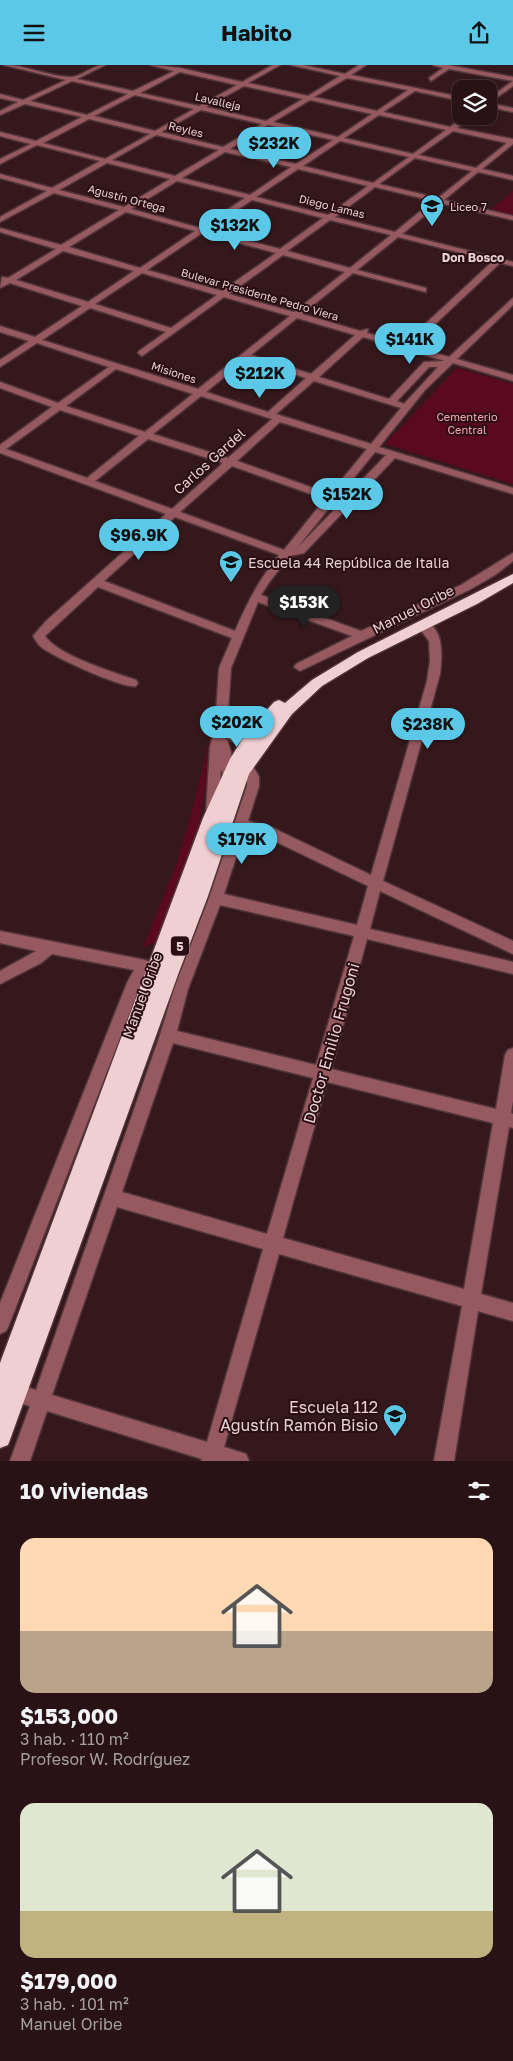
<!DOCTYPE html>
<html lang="es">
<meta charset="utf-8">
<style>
body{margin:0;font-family:"Golos Text",sans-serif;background:#342022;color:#f1f3f6;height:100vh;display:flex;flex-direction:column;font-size:19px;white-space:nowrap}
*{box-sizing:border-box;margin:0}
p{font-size:16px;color:#a59ea0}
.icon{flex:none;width:28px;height:28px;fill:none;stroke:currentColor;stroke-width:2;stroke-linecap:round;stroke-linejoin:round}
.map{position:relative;height:1396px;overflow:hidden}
.details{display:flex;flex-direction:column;background:#281215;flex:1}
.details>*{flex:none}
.tools{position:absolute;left:452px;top:15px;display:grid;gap:10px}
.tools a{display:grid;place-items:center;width:45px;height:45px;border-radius:10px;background:#281215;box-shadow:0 2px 8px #0003,0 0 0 1px #443234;font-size:25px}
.price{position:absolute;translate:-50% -42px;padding:0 11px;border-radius:18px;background:#5ac8e6;color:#111;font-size:16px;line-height:32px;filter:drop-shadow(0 1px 2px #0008)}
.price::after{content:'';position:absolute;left:50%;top:30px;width:15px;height:11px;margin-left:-8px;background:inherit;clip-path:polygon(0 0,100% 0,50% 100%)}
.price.current{background:#222;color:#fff}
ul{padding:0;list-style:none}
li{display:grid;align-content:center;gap:10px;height:265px;padding:0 20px}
li span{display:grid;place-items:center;height:155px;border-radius:15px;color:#555}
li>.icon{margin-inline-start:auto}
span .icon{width:90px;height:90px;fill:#fffc;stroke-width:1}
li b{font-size:21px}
h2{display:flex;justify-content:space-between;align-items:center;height:60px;padding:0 20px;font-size:21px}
header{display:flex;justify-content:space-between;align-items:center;height:65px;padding:0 20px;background:#5ac8e6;color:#111;font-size:22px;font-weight:700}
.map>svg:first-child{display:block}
.green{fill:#5b091f}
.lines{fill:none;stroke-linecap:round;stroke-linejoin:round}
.minor-casing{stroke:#513639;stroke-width:3}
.highway-casing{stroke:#513639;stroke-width:3}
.minor{fill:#975960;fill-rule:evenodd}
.highway{fill:#f0cfd2;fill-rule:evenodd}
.labels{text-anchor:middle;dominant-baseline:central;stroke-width:4;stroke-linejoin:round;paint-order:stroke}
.far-street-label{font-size:11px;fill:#e6d1d2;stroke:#2b0e13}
.far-poi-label{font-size:11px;fill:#e6d1d2;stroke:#2b0e13;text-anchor:start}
.far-park-label{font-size:11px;fill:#f8aab2;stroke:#2b0e13}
.far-neighbourhood-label{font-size:12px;font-weight:bold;fill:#e6d1d2;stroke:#2b0e13}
.shield{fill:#2b0e13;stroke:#ae9699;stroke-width:1}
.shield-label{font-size:12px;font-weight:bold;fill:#e6d1d2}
.street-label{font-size:14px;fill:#e6d1d2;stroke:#2b0e13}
.poi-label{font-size:14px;fill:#e6d1d2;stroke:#2b0e13;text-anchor:start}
.near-street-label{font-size:16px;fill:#e6d1d2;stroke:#2b0e13}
.near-poi-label{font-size:16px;fill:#e6d1d2;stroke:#2b0e13;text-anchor:end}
</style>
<header><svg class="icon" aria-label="menu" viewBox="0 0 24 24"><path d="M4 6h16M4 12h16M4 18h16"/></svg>Habito<svg class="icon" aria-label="share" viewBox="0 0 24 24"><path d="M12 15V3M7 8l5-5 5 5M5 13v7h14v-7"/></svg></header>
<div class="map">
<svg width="513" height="1396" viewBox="0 0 513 1396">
<rect width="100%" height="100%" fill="#35181c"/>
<path class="green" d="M513 126V150L491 145Z
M457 303 513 319V419L385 379Z
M212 663V684L197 771 182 804 157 876 143 883 177 797 195 735Z"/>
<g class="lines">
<g class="minor-casing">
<path id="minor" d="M4 0C26 0 47 11 69 12 81 13 92 0 105 0L77 14 133 26 174 6 151 0 180 3 242 17 273 0H280L248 18 308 31 340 11 291 0H303L345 9 359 0H366L351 10 461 32V36L415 26 383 47 450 62 465 51H472L457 63 513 74V79L482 104 513 111V115L478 107 444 135 513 151V155L440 138 402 169 513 197V201L500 198 414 279H408V275L493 196 398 172 357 205 426 223V227L353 208 302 249 360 266 368 264 367 268 449 292 513 233V240L457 294 513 310V316L453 298 425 325 379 382 513 423V429L395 393 304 488 290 491 270 516 261 530 361 566 461 520 513 488V496L495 510 469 525 300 606 294 602 296 599 352 571 258 537 231 603 227 661 236 669 251 668 257 672C250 680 233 678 225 672 231 680 234 704 237 717L235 720H227L221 704 218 746 217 749H207L206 746 210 682 215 663 219 603 232 573 98 522 45 571C57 590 115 608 136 615L138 618 136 621C123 624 51 591 40 581 37 578 35 574 33 571L46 556 166 449 0 388V380L52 342 0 323V317L58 338 109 302 37 278 0 302V295L29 276 0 267V261L35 272 82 241 10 218 0 223 2 212 8 213 56 184 0 167V163L61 180 119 145 54 128 0 157V152L47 126 0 113V109L52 123 100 96 37 80 0 99V94L31 79 0 71V67L36 76 82 52 25 39 0 50V46L18 37 0 33V29L23 35 66 15ZM180 7 237 20 199 41 140 28ZM347 13 408 25 377 46 314 32ZM72 16 128 29 87 50 30 36ZM244 21 303 34 266 56 206 42ZM135 30 194 44 155 66 94 51ZM310 35 372 49 338 72 273 57ZM201 45 262 59 223 82 161 67ZM379 50 446 65 413 89 344 73ZM89 54 150 69 105 94 43 78ZM268 60 333 75 296 99 230 84ZM453 66 507 78 476 103 419 90ZM156 70 219 85 175 111 112 95ZM340 76 409 92 373 118 303 101ZM225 87 291 102 250 130 182 113ZM415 93 472 106 438 133 379 119ZM107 98 170 114 124 142 59 125ZM298 104 368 121 328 150 256 132ZM177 116 245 133 200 163 131 144ZM375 122 433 136 395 167 335 152ZM252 135 323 153 280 184 207 165ZM126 147 195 166 140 203 69 182ZM330 155 391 170 350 203 287 186ZM202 168 276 188 222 226 147 205ZM63 186 134 206 88 237 16 215ZM283 190 345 207 294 247 229 229ZM142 208 217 230 171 263 95 239ZM224 232 290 251 198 324 42 275 90 243 166 267 139 286 138 288 142 291ZM297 253 355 270 311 309 251 290ZM363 272 445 296 424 297 389 334 319 312ZM246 294 306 313 268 347 206 327ZM429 302H438L404 339 397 336ZM116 304 193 329 145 367 66 341ZM314 316 401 343 371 379 276 349ZM201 331 272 354 228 393 153 369ZM60 345 139 371 87 413 6 384ZM280 357 367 384 330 429 237 396ZM148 374 223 398 172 444 95 416ZM375 387 386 390 343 435 338 432ZM232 401 325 434 284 485 180 447ZM334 437 340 439 296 484ZM175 452 279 490C259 515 248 536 235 566L104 516Z
M433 0H448L513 12V16L449 4 431 16 429 13 443 3Z
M513 16V21L489 38V33Z
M489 38 513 43V47L489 42Z
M423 556C445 562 442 592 440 609L383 816 513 876V889L380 826 370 864 513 897V909L367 874 331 1004 496 1044 505 990 508 985 513 983V1036L511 1048 513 1049V1063L509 1062 481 1229 513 1238V1256L478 1246 454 1396H434L462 1241 279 1189 224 1382 246 1389 249 1396H201L202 1394 47 1346 30 1396H10L30 1341 0 1332V1314L36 1325 160 970 174 924 209 833 247 721V712L241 701 243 698H251L259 712V721L248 756 273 763 371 810 427 616 430 596 429 576 417 560ZM245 765 264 771 368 821 357 860 224 829ZM220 840 354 871 316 1000 177 966 188 924ZM173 978 313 1013 267 1169 122 1127ZM327 1017 493 1058 464 1224 283 1173ZM117 1142 263 1184 207 1377 52 1330Z
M0 866 145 895 157 899 159 903 157 907 148 908 140 921 9 1260 6 1266 0 1269V1238L127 918 134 905 52 889 41 898 0 919V906L36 886 0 878Z"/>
</g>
<g class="highway-casing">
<path id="highway" d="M513 509V518L477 539 368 593 322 621 292 649 249 709 208 831 179 907 11 1372 8 1380 0 1383V1298L203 753 230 694 246 668 274 637 279 635 285 638 312 615 358 587Z"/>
</g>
<use href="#minor" class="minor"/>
<use href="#highway" class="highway"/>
</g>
<defs>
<g id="school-pin" transform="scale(1.25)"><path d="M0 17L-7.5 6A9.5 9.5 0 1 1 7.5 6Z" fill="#5ac8e6" stroke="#2b0e13"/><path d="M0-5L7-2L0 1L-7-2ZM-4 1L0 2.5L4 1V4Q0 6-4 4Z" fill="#111"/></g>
</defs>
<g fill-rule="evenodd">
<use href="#school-pin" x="432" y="141"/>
<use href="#school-pin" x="231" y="497"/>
<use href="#school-pin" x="395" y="1351"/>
</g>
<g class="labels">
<g class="far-street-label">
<text transform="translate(218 36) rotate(13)">Lavalleja</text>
<text transform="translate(186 64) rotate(14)">Reyles</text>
<text transform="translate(127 133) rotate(15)">Agustín Ortega</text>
<text transform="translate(332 141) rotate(14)">Diego Lamas</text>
<text transform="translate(260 229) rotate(16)">Bulevar Presidente Pedro Viera</text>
<text transform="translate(174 307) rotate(18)">Misiones</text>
</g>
<g class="far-poi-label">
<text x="450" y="141">Liceo 7</text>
</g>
<g class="far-park-label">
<text x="467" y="351">Cementerio<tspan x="467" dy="13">Central</tspan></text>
</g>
<g class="far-neighbourhood-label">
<text x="473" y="192">Don Bosco</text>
</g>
<rect class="shield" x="171" y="871.5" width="18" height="19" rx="4"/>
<g class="shield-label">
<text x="180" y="881">5</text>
</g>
<g class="street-label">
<text transform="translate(209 396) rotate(-42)">Carlos Gardel</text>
<text transform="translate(413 544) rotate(-27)">Manuel Oribe</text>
<text transform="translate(142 930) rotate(-70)">Manuel Oribe</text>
</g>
<g class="poi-label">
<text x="248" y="497">Escuela 44 República de Italia</text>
</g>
<g class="near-street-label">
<text transform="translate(331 978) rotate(-74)">Doctor Emilio Frugoni</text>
</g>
<g class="near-poi-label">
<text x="378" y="1342">Escuela 112<tspan x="378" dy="18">Agustín Ramón Bisio</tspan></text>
</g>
</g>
</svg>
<div class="tools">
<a><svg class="icon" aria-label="layers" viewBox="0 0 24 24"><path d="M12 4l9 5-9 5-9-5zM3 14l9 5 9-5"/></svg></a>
</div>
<b class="price" style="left:274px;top:104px">$232K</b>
<b class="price" style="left:235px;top:186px">$132K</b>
<b class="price" style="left:410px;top:300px">$141K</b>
<b class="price" style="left:260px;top:334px">$212K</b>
<b class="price" style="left:347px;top:455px">$152K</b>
<b class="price" style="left:139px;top:496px">$96.9K</b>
<b class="price current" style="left:304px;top:563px">$153K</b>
<b class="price" style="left:237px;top:683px">$202K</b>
<b class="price" style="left:428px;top:685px">$238K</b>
<b class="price" style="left:242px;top:800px">$179K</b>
</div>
<section class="details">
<h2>10 viviendas<svg class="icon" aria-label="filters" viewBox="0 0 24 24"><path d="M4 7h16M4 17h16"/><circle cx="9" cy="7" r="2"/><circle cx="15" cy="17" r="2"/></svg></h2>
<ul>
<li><span style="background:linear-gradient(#ffd9b3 60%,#b9a48a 0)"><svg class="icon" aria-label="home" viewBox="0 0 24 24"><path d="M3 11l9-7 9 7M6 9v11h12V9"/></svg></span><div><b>$153,000</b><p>3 hab. · 110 m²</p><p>Profesor W. Rodríguez</p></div></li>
<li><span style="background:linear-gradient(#dfe7d0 70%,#c2b280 0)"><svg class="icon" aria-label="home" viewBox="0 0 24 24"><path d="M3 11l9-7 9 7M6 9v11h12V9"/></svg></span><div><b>$179,000</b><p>3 hab. · 101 m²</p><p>Manuel Oribe</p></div></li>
</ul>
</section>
